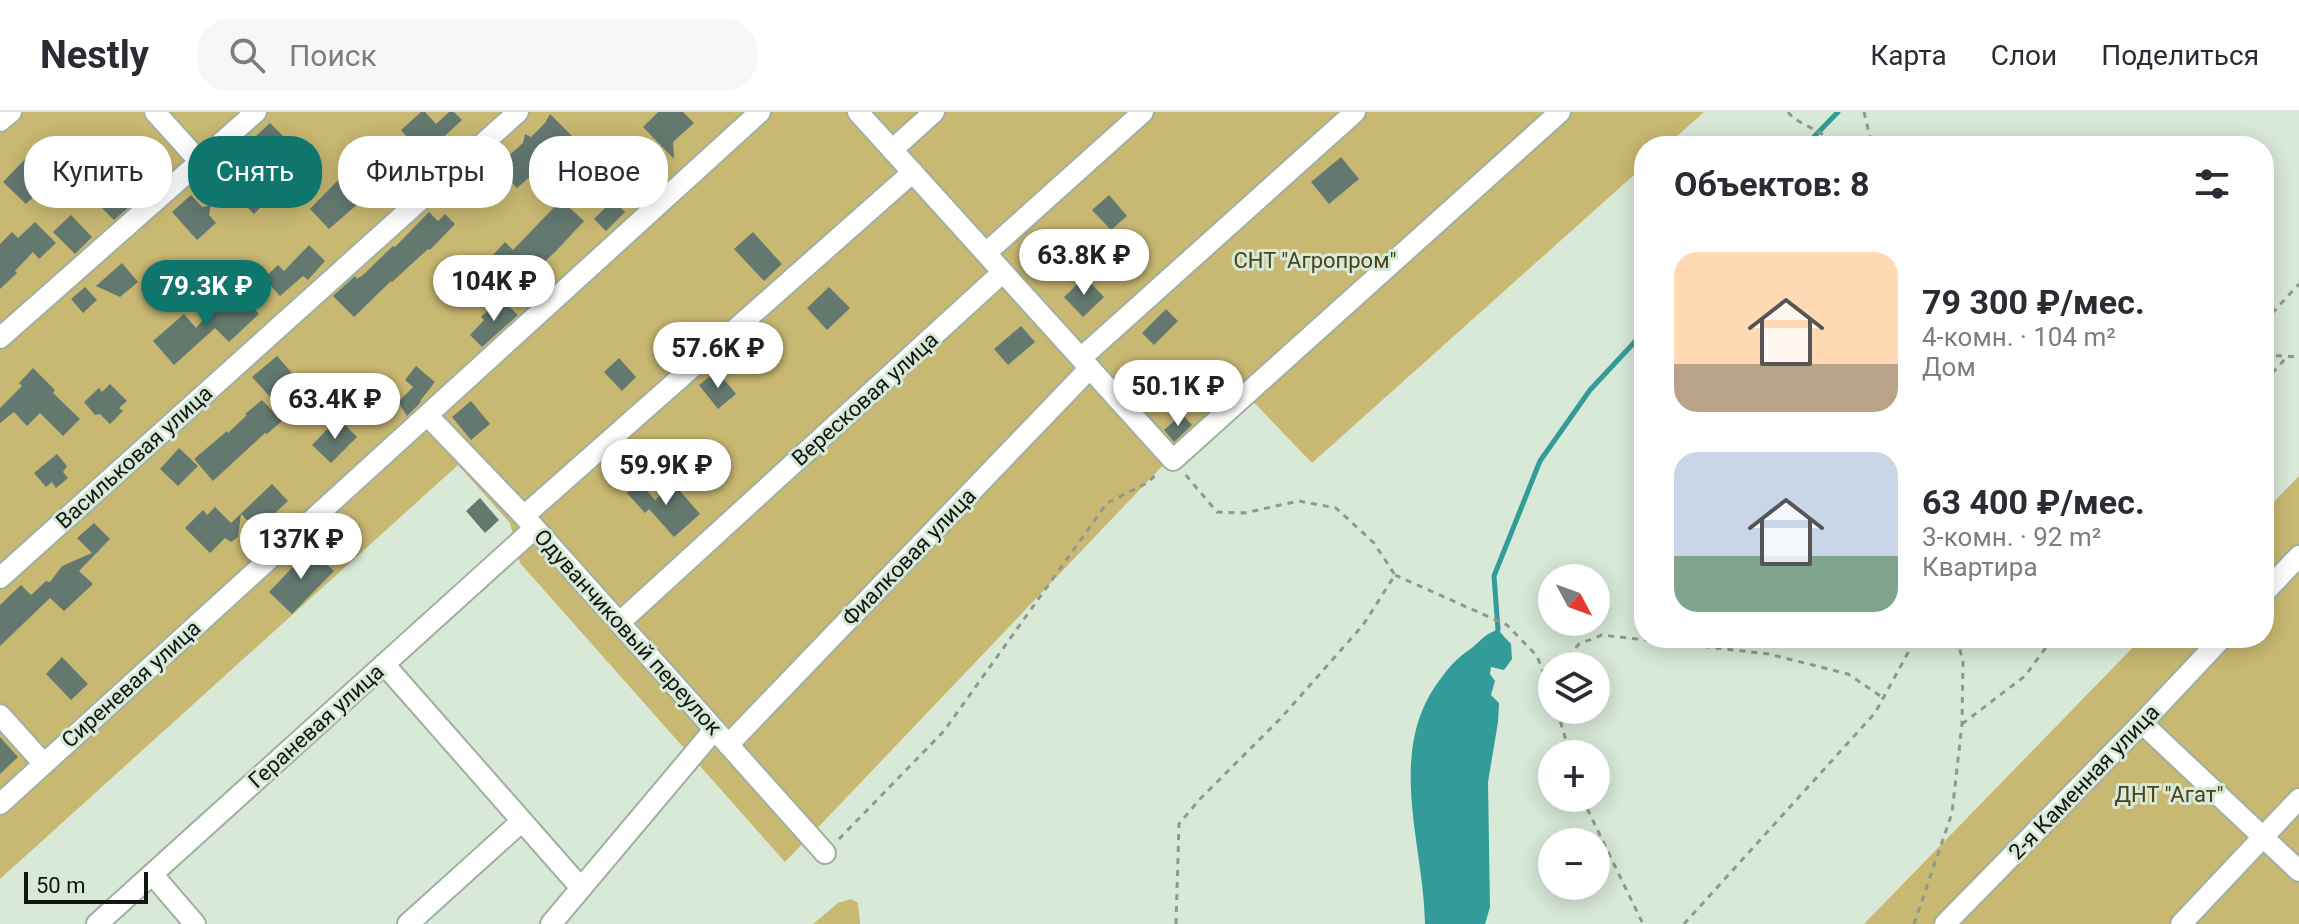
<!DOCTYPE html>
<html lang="ru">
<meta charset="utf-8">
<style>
body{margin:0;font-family:Roboto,sans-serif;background:#f7f7f7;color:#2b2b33;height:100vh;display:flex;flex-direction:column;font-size:30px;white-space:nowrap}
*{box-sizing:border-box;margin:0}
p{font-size:26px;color:#7c7c81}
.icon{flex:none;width:44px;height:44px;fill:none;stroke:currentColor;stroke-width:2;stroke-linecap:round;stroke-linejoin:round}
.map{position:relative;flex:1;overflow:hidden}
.sheet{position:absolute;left:1634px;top:24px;width:640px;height:512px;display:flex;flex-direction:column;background:#fff;border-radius:32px;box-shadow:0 4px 20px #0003}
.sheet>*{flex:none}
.guide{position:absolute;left:24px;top:24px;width:760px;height:72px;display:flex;gap:16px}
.needle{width:52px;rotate:131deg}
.buttons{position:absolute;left:1538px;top:452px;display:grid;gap:16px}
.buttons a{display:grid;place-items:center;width:72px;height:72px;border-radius:50%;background:#fff;box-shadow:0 4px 20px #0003;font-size:40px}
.scale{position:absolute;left:24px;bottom:20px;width:124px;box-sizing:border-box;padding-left:8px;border:4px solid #101610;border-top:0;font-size:22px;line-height:28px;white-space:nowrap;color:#101610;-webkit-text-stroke:6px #d8e9d8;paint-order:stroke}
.price{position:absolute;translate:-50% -68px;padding:0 18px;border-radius:28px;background:#fff;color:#222;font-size:26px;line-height:52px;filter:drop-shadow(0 2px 4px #0008)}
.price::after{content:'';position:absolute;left:50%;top:48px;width:24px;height:18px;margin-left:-12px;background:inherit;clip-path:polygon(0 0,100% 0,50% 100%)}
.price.current{background:#0f766e;color:#fff}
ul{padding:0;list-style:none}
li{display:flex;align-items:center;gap:24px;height:200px;padding:0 40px}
li span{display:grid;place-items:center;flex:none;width:224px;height:160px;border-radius:24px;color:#555}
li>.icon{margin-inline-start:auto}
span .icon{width:96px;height:96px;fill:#fffc;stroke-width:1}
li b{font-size:34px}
h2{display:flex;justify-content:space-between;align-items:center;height:96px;padding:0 40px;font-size:34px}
.tag{padding:0 28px;border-radius:32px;background:#fff;box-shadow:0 4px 20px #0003;font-size:28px;line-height:72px}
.tag.current{background:#0f766e;color:#fff}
header{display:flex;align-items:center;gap:48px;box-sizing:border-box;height:112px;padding:0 40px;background:#fff;border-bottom:2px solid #e1e1e2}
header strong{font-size:38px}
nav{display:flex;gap:44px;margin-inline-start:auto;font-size:28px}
.search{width:560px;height:72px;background:#f7f7f7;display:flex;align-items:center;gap:20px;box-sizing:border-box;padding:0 28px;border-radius:32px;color:#7c7c81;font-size:30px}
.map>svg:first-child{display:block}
.green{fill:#c8b872}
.water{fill:#339c9a}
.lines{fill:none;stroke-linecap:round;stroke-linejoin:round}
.stream{stroke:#339c9a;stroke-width:5}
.building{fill:#637970}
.minor-casing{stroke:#a0b0a0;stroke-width:24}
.path{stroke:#8d9a8d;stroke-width:3;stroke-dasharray:6 6;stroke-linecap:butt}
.minor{stroke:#fff;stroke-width:20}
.labels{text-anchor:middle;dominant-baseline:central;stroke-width:6;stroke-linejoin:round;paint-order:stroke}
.park-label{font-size:22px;fill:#4a421a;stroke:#d8e9d8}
.street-label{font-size:22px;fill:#101610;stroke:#d8e9d8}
</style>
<header>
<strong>Nestly</strong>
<div class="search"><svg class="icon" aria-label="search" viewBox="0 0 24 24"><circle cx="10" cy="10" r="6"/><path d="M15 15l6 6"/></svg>Поиск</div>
<nav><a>Карта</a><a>Слои</a><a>Поделиться</a></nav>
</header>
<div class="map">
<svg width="2299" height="812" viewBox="0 0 2299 812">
<rect width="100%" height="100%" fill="#d8e9d8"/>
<path class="green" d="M0 0H1704L1666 34H1644V54L1312 351 1243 279 1168 348 785 750 520 451 510 411 458 353 0 767Z
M2299 364V812H1864L2142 526H2264V400Z
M851 787 858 791 860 812H813L838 791Z"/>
<path class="water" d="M1498 518 1511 532 1512 547 1504 558 1491 555 1490 562 1495 569 1491 583 1499 591 1498 610 1488 670 1490 795 1485 812H1425C1424 734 1387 644 1436 573 1447 558 1453 549 1469 538 1481 530 1483 522 1498 518Z"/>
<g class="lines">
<path class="stream" d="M1805 34 1838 0
M1495 524 1498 518 1494 464 1540 349 1590 278 1644 220"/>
</g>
<path class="building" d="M421 0H425L436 12 449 0H454L462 8 435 33 431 30 420 40 401 18Z
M658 0H683L694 11 673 30 674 47 643 15Z
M550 2 574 26 517 76 497 54 523 31 525 22 531 25 545 11Z
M270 11 288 29 269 46 253 27Z
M31 41 58 67 47 78 36 82 26 92 3 70Z
M1341 45 1359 67 1329 92 1311 70Z
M262 46 283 71 266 86 268 88 254 102 236 84 241 78 243 72 257 70 247 59Z
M391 46 406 61V66L390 81 372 63Z
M345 61 367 84 329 117 310 97Z
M116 82 129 95 114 108 102 96Z
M191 83 202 95 211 93 209 103 216 111 197 128 172 100Z
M1109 83 1127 104 1111 118 1092 98Z
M561 88 584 109 556 139 538 156 535 154 521 170 493 143 505 130 513 138Z
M613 88 625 100 606 119 594 107Z
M429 100 438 109 445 102 455 112 430 138 428 137 392 170 391 169 354 205 333 184 355 164 357 167 363 163 393 134 395 135Z
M71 103 92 125 75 142 53 120Z
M35 110 56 131 39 147 33 140 15 159 17 161 0 177V132L12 120 18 126Z
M753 120 782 152 764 169 734 137Z
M309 133 325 149 308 168 303 164 280 184 264 166 278 153 284 159Z
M122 151 138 170 120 185 96 174Z
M1085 165 1104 185 1083 205 1064 185Z
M85 175 97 188 83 201 71 187Z
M829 175 850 196 827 218 807 196Z
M238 179 259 202 229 230 215 216 174 253 153 229 184 202 196 216 216 192 222 194Z
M501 187 518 203 482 235 470 223 484 208 481 205Z
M1166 197 1178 209 1154 233 1142 221Z
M1021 214 1035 230 1008 253 994 237Z
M277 244 298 268 274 289 252 265Z
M619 246 636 265 622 279 604 260Z
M416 254 435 270 420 289 421 290 407 304 398 290 413 275 405 268Z
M33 256 55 278 53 281 80 307 63 324 40 301 27 314 14 300 0 311V296L22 274 19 271Z
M717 259 736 282 718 297 699 273Z
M110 272 127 289 119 296 123 299 110 312 100 302 95 303 84 290 99 276 102 280Z
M262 288 282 309 267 322 265 321 213 369 194 347 227 319 228 321 247 303 245 302Z
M471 289 490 312 471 328 452 305Z
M1182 302 1192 313 1174 330 1164 318Z
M338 306 357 325 331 351 312 333Z
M179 336 198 354 178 374 160 357Z
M57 342 67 354 63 360 68 366 56 376 52 370 46 375 34 361Z
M639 370 655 388 673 371 700 402 674 425 649 397 645 401 627 381Z
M272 372 288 389 257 418 241 402 238 425 231 430 225 426 210 441 185 416 203 398 207 403 215 395 231 411Z
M480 386 499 408 485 421 466 399Z
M94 411 110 427 79 459 93 472 64 499 50 486 0 534V493L21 473 31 483 46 469 50 470 62 454 92 441 77 426Z
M310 437 334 459 292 502 269 480Z
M62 545 88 572 71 588 46 562Z
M0 625 18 645 0 662Z"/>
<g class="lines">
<g class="minor-casing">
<path id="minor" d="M155 0 200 50
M858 0 1173 348 1560 0
M0 9 11 0
M892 38 934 0
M986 141 1143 0
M0 226 256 0
M1081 246 1355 0
M427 303 524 404 825 741
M524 404 913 60
M0 466 518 0
M2264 481 2299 444
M619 511 1003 160
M384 552 581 776
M0 603 44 652
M2142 611 2299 759
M728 633 1090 256
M0 692 760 0
M152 762 195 812
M97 812 535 416
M408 812 522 709
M551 812 714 618
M1945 812 2142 611 2222 526
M2181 812 2299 687"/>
</g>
<path class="path" d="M1788 0 1793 6 1844 34
M1864 0 1872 34
M2264 210 2299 172
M2264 243 2299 245
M2264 270 2286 246
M1395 463 1507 513 1537 544 1552 584
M1560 554 1579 532 1602 523 1769 542 1848 562 1882 585
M1546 569 1552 563
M1557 598 1570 642
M1962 612 2025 564 2053 526
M1582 686 1643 812
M839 727 944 619 1107 391 1147 371 1159 360
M1176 812 1179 712 1199 688 1280 607 1363 513 1395 463 1374 431 1336 396 1299 389 1244 401 1217 400 1184 361
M1684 812 1875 601 1916 526
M1914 812 1952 701 1962 612 1963 550 1957 526"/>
<use href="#minor" class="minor"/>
</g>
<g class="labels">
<g class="park-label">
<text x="1315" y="148">СНТ "Агропром"</text>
<text x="2169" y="682">ДНТ "Агат"</text>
</g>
<g class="street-label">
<text transform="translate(865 287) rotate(-42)">Вересковая улица</text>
<text transform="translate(134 345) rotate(-42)">Васильковая улица</text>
<text transform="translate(909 445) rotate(-46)">Фиалковая улица</text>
<text transform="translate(628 520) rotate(48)">Одуванчиковый переулок</text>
<text transform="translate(131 572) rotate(-42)">Сиреневая улица</text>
<text transform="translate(316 614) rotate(-42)">Гераневая улица</text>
<text transform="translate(2084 670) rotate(-46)">2-я Каменная улица</text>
</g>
</g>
</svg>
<div class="buttons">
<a><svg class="needle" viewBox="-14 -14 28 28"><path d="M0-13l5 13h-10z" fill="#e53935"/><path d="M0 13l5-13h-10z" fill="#7c7c81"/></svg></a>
<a><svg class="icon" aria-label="layers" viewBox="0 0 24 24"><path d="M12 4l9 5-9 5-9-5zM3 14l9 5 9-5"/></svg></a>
<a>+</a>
<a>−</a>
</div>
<div class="scale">50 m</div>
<b class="price" style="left:1084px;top:185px">63.8K ₽</b>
<b class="price" style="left:494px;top:211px">104K ₽</b>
<b class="price current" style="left:206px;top:216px">79.3K ₽</b>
<b class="price" style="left:718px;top:278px">57.6K ₽</b>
<b class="price" style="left:1178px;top:316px">50.1K ₽</b>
<b class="price" style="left:335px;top:329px">63.4K ₽</b>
<b class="price" style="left:666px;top:395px">59.9K ₽</b>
<b class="price" style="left:301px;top:469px">137K ₽</b>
<div class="guide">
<a class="tag">Купить</a>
<a class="tag current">Снять</a>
<a class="tag">Фильтры</a>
<a class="tag">Новое</a>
</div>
<section class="sheet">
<h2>Объектов: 8<svg class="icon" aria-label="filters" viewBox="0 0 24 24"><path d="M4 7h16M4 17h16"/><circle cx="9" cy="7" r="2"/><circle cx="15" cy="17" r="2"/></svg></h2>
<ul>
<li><span style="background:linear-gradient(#ffd9b3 70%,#b9a48a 0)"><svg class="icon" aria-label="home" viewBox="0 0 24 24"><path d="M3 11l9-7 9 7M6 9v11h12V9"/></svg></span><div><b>79 300 ₽/мес.</b><p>4-комн. · 104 m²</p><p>Дом</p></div></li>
<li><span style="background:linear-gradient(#c9d6e8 65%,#7fa58c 0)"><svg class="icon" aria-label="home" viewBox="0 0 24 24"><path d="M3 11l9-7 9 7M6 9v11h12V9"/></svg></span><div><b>63 400 ₽/мес.</b><p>3-комн. · 92 m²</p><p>Квартира</p></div></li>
</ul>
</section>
</div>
